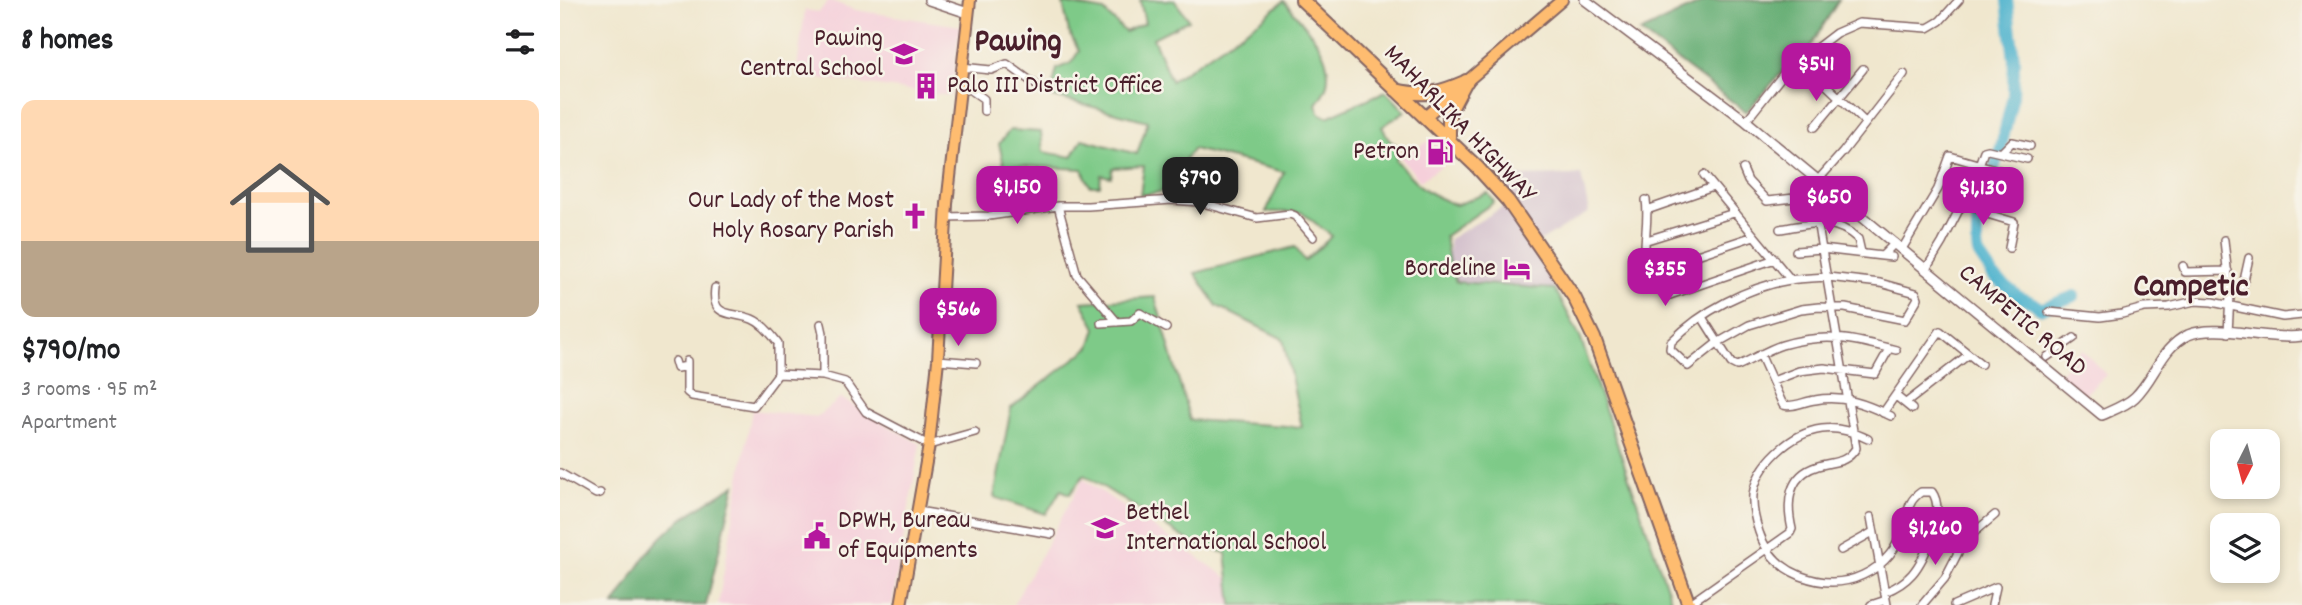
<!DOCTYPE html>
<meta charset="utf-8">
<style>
body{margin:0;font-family:Dekko,sans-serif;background:#f2f2f2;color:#202124;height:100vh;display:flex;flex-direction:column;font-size:26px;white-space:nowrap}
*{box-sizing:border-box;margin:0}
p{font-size:23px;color:#757577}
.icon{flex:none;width:38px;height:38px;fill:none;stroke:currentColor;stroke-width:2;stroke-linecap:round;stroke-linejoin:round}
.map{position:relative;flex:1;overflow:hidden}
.panel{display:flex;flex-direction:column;background:#fff;width:560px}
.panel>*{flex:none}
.needle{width:46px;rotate:186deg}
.tools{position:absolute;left:1650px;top:429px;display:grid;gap:14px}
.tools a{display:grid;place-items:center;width:70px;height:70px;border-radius:14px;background:#fff;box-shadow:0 4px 10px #0003;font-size:35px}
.price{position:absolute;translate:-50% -60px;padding:0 16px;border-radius:14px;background:#b5179e;color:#fff;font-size:23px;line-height:46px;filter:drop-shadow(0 2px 4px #0008)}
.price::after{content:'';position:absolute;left:50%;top:42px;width:21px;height:16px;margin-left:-10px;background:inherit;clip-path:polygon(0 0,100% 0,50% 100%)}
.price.active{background:#222;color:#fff}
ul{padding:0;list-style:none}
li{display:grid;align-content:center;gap:14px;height:371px;padding:0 21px}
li+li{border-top:2px solid #e0e0e0}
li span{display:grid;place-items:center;height:217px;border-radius:14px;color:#555}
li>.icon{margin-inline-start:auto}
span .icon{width:126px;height:126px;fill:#fffc;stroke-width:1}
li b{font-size:30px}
h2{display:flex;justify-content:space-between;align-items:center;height:84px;padding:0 21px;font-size:30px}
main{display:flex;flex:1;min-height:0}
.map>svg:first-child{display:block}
.built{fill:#f5cfda}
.industrial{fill:#d1bdcb}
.green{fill:#7eca88;stroke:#64745a;stroke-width:2}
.forest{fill:#66ae74;stroke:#586650;stroke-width:2}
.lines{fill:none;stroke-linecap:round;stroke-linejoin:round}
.river{stroke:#4fb3ce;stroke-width:12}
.minor-casing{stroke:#846564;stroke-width:10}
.tertiary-casing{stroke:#846564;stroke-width:12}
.primary-casing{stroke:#846564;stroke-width:14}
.trunk-casing{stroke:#846564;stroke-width:16}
.minor{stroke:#fff;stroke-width:7}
.tertiary{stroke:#fff;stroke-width:9}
.primary{stroke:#febc70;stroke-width:10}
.trunk{stroke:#febc70;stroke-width:12}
.labels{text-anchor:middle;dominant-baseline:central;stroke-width:5;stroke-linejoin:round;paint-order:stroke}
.poi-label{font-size:26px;fill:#4a1f2b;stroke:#f7f3e8;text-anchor:end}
.street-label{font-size:26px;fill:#4a1f2b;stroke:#f7f3e8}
.district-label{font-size:33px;font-weight:bold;fill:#4a1f2b;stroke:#f7f3e8}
</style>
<main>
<section class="panel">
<h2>8 homes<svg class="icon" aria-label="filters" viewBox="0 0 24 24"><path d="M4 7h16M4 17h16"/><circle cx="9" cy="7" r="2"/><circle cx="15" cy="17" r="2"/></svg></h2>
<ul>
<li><span style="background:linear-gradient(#ffd9b3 65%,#b9a48a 0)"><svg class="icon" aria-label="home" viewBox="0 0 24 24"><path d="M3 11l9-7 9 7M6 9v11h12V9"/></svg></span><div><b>$790/mo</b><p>3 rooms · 95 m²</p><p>Apartment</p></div></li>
</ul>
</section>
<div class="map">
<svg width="1742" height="605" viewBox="0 0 1742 605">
<rect width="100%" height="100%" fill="#f7f3e8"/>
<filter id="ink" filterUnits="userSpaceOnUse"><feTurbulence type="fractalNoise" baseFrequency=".0143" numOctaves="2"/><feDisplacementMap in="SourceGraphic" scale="14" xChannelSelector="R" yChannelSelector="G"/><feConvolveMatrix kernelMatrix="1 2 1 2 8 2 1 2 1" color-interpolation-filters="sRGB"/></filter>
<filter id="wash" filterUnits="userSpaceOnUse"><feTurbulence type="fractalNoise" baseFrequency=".00686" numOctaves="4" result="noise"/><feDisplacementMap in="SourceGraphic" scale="28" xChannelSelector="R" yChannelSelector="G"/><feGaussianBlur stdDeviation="1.57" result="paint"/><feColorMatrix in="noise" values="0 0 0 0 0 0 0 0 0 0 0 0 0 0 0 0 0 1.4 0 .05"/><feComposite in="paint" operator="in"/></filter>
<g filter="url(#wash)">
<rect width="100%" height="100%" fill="#f0e7ce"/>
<path class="built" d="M269 0 295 10 400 26 391 96 236 75 245 10 259 12Z
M875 138 896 156 860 181 840 157Z
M1522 349 1546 375 1524 395 1499 374Z
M281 398 360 444 332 605H158L192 410 257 417Z
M523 479 668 578 672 605H453Z"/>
<path class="industrial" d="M1021 175 1029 212 976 244 995 289 896 283 889 263V239L945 206 932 188 953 176Z"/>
<path class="green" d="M580 0H614L629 20 593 38 611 81 703 18 724 1C742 23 774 52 767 84 766 91 760 98 756 104L759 113 767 117 826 91 845 111 822 127 830 141 838 146 836 160C856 184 866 194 896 205L928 193 934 202 885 236 889 263 896 282 995 289 1020 337 1113 605H672L666 553 636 545 524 475 510 494 501 490 486 514 434 497 451 408 530 347 536 328 522 302 595 297 630 420 742 427 723 339 657 306 635 273 735 247 745 261 772 236 741 212H706L724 172 633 149 601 192 580 195 584 166 553 168 551 177 541 175 540 186H530L522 169 444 165 439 144 450 130 481 132 483 152 512 157 522 139 577 154 588 121 490 96 497 69 511 63 519 51 509 32 503 3 544 11 565 32 585 23Z"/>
<path class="forest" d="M1147 0H1279L1246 53 1223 71 1186 112 1080 32Z
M175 485 146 605H54C70 581 85 552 106 533 126 514 151 500 175 485Z"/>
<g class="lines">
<path class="river" d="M1447 0 1454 59 1453 95 1441 147 1417 222V245L1418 253 1434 277 1459 297 1474 303 1480 309 1514 296"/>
</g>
</g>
<g filter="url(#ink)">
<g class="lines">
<g class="minor-casing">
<path id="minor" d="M401 67 431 70 447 64 479 87
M1262 81 1305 122
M399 88 411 90 424 99V111
M1186 121 1225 72 1276 33 1299 23 1368 28 1380 21 1399 0
M1255 127 1303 69
M1442 152 1452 142 1470 146
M1419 165 1424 151 1428 150 1467 159
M1144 175 1231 280
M1258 180 1283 152 1344 74
M1086 200C1089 219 1084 238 1085 256 1086 267 1098 282 1103 292L1110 295 1215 259
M498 206 517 275 557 322
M1424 209V213L1454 222 1449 248
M1087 210 1153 187
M386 217 429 216 498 206H528L612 200 639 202 697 218 730 214 735 216 753 237
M1220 229C1251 224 1273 216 1298 239L1301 252
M1087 240 1174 213
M1664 240 1670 296 1668 333
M1342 249 1378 189 1390 156 1445 172
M1236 251 1262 249 1322 256 1335 243
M1322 256 1332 257
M1623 266 1625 272 1668 271
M1366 269 1382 243 1402 204 1424 209 1435 192
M1092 270 1194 236
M1268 277 1320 283 1356 293 1358 298 1345 320 1285 308 1259 307 1241 309 1189 325 1157 343 1128 366 1110 349 1111 342C1141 311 1188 287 1230 280 1242 278 1255 278 1268 277Z
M155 288C151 319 171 311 192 319 202 323 212 335 218 343V374
M1670 292 1683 285 1689 258
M1489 312 1540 317 1562 314 1584 308 1609 307 1635 301 1652 302 1723 317 1742 315
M1142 317 1171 363 1177 366C1192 360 1206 350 1222 345 1266 332 1294 339 1336 350
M541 323 571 321 580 313 606 328
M261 324 263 333V376
M1200 354 1223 405C1233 408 1245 401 1255 400 1283 395 1306 404 1331 416
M1487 357 1514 338
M378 360 416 363
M115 361 117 368 127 366
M127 361V392L132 396 194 406 218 374 263 376 285 382 306 412 369 445 415 432
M1213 381 1239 371 1264 368 1315 374 1329 349
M1336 396 1352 409
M1346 403 1408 355
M1323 413 1380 331 1421 364
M1308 439C1293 432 1279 427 1262 429 1231 433 1197 464 1193 495 1192 508 1195 520 1199 532 1206 553 1221 568 1241 576 1262 584 1282 585 1303 575 1325 565 1339 546 1345 523 1349 509 1348 501 1361 492H1372C1386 511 1366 558 1352 574 1345 582 1335 588 1325 592
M0 473 36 494 40 493
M358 511 492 534
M1311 517 1327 605
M1346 522 1404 541 1435 515
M1281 550 1313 532
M1129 604 1230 533 1232 529C1226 503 1228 475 1258 466 1274 461 1286 464 1296 448L1254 203 1243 197 1207 201 1188 181 1183 169
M1311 605 1326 600
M1362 605 1385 578 1404 541
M1394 605 1436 587 1432 605"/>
</g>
<g class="tertiary-casing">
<path id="tertiary" d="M369 0 408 13
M1025 0 1186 121 1542 415C1553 410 1567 405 1575 397 1595 378 1601 347 1628 335 1657 323 1708 341 1742 336"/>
</g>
<g class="primary-casing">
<path id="primary" d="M865 117 1002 0
M341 605 369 445 378 360 387 204 410 0"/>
</g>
<g class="trunk-casing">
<path id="trunk" d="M742 0 917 167 948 201 1014 297 1034 338 1129 605
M836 90C866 97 879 93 907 81
M889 141V113L906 81"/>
</g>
<use href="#minor" class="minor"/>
<use href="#tertiary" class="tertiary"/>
<use href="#primary" class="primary"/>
<use href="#trunk" class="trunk"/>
</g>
</g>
<defs>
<g id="school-bare" transform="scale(2.1)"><path d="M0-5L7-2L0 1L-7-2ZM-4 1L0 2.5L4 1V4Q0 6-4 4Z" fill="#b5179e" stroke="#f7f3e8" stroke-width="2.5" paint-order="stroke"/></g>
<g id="building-bare" transform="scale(2.1)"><path d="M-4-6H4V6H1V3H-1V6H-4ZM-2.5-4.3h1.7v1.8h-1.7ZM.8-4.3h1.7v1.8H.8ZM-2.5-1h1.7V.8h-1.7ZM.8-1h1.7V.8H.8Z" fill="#b5179e" stroke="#f7f3e8" stroke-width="2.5" paint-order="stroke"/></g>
<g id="fuel-bare" transform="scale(2.1)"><path d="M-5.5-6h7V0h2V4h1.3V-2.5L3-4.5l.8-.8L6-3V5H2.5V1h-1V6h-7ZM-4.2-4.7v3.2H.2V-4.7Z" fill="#b5179e" stroke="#f7f3e8" stroke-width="2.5" paint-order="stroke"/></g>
<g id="church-bare" transform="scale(2.1)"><path d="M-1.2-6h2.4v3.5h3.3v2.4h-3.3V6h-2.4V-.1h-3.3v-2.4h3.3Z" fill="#b5179e" stroke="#f7f3e8" stroke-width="2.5" paint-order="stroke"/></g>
<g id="hotel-bare" transform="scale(2.1)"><path d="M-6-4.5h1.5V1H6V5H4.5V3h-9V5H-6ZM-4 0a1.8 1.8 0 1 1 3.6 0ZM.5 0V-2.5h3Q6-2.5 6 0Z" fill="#b5179e" stroke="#f7f3e8" stroke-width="2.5" paint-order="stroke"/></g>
<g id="civic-bare" transform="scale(2.1)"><path d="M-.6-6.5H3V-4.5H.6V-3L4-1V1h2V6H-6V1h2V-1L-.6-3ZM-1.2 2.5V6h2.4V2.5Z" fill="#b5179e" stroke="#f7f3e8" stroke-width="2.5" paint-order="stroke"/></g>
</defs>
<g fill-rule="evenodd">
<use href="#school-bare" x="344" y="54"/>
<use href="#building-bare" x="366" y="86"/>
<use href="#fuel-bare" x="880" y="152"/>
<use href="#church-bare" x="355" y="216"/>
<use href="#hotel-bare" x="957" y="269"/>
<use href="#school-bare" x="545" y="528"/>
<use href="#civic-bare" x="257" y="536"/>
</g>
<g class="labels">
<g class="poi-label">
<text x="323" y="39">Pawing<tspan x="323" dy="30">Central School</tspan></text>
<text x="387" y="86" text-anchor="start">Palo III District Office</text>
<text x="859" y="152">Petron</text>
<text x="334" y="201">Our Lady of the Most<tspan x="334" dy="30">Holy Rosary Parish</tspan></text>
<text x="936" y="269">Bordeline</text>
<text x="566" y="513" text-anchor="start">Bethel<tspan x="566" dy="30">International School</tspan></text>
<text x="278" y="521" text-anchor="start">DPWH, Bureau<tspan x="278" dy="30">of Equipments</tspan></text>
</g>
<g class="street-label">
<text transform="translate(899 124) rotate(46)">MAHARLIKA HIGHWAY</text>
<text transform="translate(1462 321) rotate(40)">CAMPETIC ROAD</text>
</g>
<g class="district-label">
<text x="458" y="43">Pawing</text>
<text x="1631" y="288">Campetic</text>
</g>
</g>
</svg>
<div class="tools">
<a><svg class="needle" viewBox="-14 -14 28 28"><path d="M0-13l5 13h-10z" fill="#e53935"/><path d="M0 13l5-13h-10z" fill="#757577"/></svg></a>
<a><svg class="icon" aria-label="layers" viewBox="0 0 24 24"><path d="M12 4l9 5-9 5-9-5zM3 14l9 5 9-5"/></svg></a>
</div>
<b class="price" style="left:1256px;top:103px">$541</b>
<b class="price active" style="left:640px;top:217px">$790</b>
<b class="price" style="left:457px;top:226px">$1,150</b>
<b class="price" style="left:1423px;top:227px">$1,130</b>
<b class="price" style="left:1269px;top:236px">$650</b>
<b class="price" style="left:1105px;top:308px">$355</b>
<b class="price" style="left:398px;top:348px">$566</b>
<b class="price" style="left:1375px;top:567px">$1,260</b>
</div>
</main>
